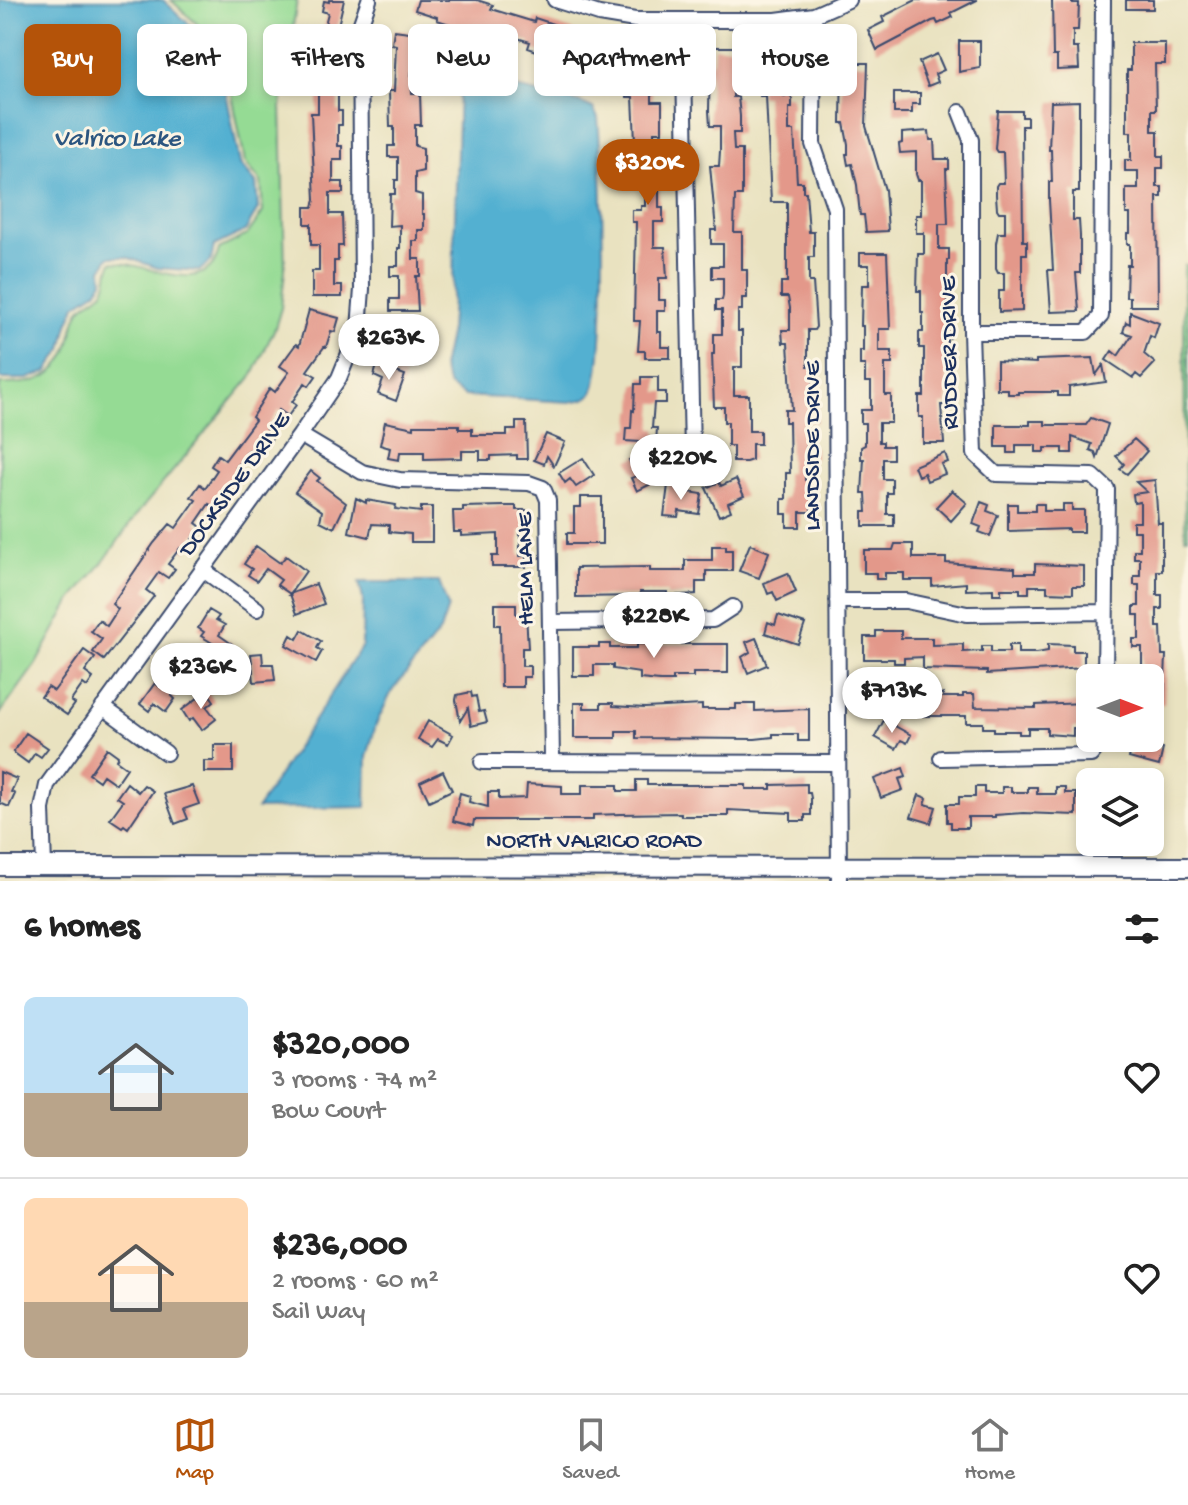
<!DOCTYPE html>
<meta charset="utf-8">
<style>
body{margin:0;font-family:"Gochi Hand",sans-serif;background:#f6f6f6;color:#222;height:100vh;display:flex;flex-direction:column;font-size:30px;white-space:nowrap}
*{box-sizing:border-box;margin:0}
p{font-size:26px;color:#767676}
.icon{flex:none;width:44px;height:44px;fill:none;stroke:currentColor;stroke-width:2;stroke-linecap:round;stroke-linejoin:round}
.map{position:relative;height:881px;overflow:hidden}
.panel{display:flex;flex-direction:column;background:#fff;flex:1}
.panel>*{flex:none}
.hud{position:absolute;left:24px;top:24px;width:1140px;height:72px;display:flex;gap:16px}
.needle{width:52px;rotate:90deg}
.buttons{position:absolute;left:1076px;top:664px;display:grid;gap:16px}
.buttons a{display:grid;place-items:center;width:88px;height:88px;border-radius:12px;background:#fff;box-shadow:0 4px 12px #0003;font-size:40px}
.price{position:absolute;translate:-50% -68px;padding:0 18px;border-radius:28px;background:#fff;color:#222;font-size:26px;line-height:52px;filter:drop-shadow(0 2px 4px #0008)}
.price::after{content:'';position:absolute;left:50%;top:48px;width:24px;height:18px;margin-left:-12px;background:inherit;clip-path:polygon(0 0,100% 0,50% 100%)}
.price.current{background:#b45309;color:#fff}
ul{padding:0;list-style:none}
li{display:flex;align-items:center;gap:24px;height:200px;padding:0 24px}
li+li{border-top:2px solid #e0e0e0}
li span{display:grid;place-items:center;flex:none;width:224px;height:160px;border-radius:12px;color:#555}
li>.icon{margin-inline-start:auto}
span .icon{width:96px;height:96px;fill:#fffc;stroke-width:1}
li b{font-size:34px}
h2{display:flex;justify-content:space-between;align-items:center;height:96px;padding:0 24px;font-size:34px}
.chip{padding:0 28px;border-radius:12px;background:#fff;box-shadow:0 4px 12px #0003;font-size:28px;line-height:72px}
.chip.current{background:#b45309;color:#fff}
.tab-bar{display:flex;justify-content:space-around;align-items:center;height:112px;border-top:2px solid #e0e0e0;background:#fff;font-size:22px;color:#767676}
.tab-bar a{display:grid;justify-items:center;gap:4px}
.tab-bar .current{color:#b45309}
.map>svg:first-child{display:block}
.green{fill:#95db94;stroke:#588579;stroke-width:2}
.water{fill:#53b0d1;stroke:#377098;stroke-width:2}
.building{fill:#e3988a}
.lines{fill:none;stroke-linecap:round;stroke-linejoin:round}
.street-casing{stroke:#3a4a6d;stroke-width:18}
.secondary-casing{stroke:#3a4a6d;stroke-width:22}
.street{stroke:#fff;stroke-width:14}
.secondary{stroke:#fff;stroke-width:18}
.labels{text-anchor:middle;dominant-baseline:central;stroke-width:6;stroke-linejoin:round;paint-order:stroke}
.street-label{font-size:24px;fill:#1b2f5e;stroke:#fcf5e5}
.water-label{font-size:26px;font-style:italic;fill:#2c5680;stroke:#fcf5e5}
</style>
<div class="map">
<svg width="1188" height="881" viewBox="0 0 1188 881">
<rect width="100%" height="100%" fill="#fcf5e5"/>
<filter id="ink" filterUnits="userSpaceOnUse"><feTurbulence type="fractalNoise" baseFrequency=".0125" numOctaves="2"/><feDisplacementMap in="SourceGraphic" scale="16" xChannelSelector="R" yChannelSelector="G"/><feConvolveMatrix kernelMatrix="1 2 1 2 8 2 1 2 1" color-interpolation-filters="sRGB"/></filter>
<filter id="wash" filterUnits="userSpaceOnUse"><feTurbulence type="fractalNoise" baseFrequency=".006" numOctaves="4" result="noise"/><feDisplacementMap in="SourceGraphic" scale="32" xChannelSelector="R" yChannelSelector="G"/><feGaussianBlur stdDeviation="1.8" result="paint"/><feColorMatrix in="noise" values="0 0 0 0 0 0 0 0 0 0 0 0 0 0 0 0 0 1.4 0 .05"/><feComposite in="paint" operator="in"/></filter>
<g filter="url(#wash)">
<rect width="100%" height="100%" fill="#e9e2c0"/>
<path class="green" d="M171 0H297L281 106 285 270 281 308 275 328 253 375 137 514 104 561 70 602 36 664 0 714V384C30 384 53 382 67 351 73 338 72 323 80 310 85 301 98 299 103 291 110 281 106 272 112 262 146 262 208 301 219 249L247 235 263 212 261 182 245 162 223 48Z
M1184 265H1188V537H1185Z"/>
<path class="water" d="M0 0H163L218 51 240 164 256 183 258 209 245 231 214 246 211 261 199 271 158 268 126 257H109L102 269 103 281 97 291 76 305 68 324 62 349 47 372 27 379H0Z
M466 77 579 102 593 108 598 118C602 160 609 366 592 393 587 401 578 400 570 402L464 396 449 386 442 368 450 330 453 283 459 88Z
M359 582H439L448 607 440 631 392 691 376 724 367 757 366 807 257 809 362 646 363 599Z"/>
<g id="blocks">
<path class="building" d="M329 0H344L337 30 345 31 343 42 333 40 330 65 332 81H342V92H338V111H342V125H338V146H342V160H333V182H343V193H330V214H342L343 246H338V261H334V286H342V297H312V271H319V245H311V224H305V207H313L315 200 311 113H318V92H313V65H317L321 28H324L328 13 322 11 324 1 329 2Z
M418 0H477L493 5 491 9 534 22 535 18 602 40 601 45 614 48 610 68 595 64 593 70 581 67 528 48 530 42 484 28 482 34 437 20V17L415 10Z
M916 0H977L951 13 953 17 938 24 936 20 932 21 877 50 868 30 884 22 882 17Z
M1052 0H1072V3H1079L1078 30H1073V48H1078L1079 69 1057 70V56H1053Z
M1126 0H1153V9H1126Z
M394 30 425 34 423 47 415 46 411 77 412 93H420L421 125H415V146L423 148V171L415 173V193L422 195V214H424V230H418V241H413V259H420V276H416L418 311H390V299H399V276H390V266H398V248H400V225L389 226 390 194H395V180H398V157H388V146H394V127H390L389 91H394L396 45 392 44Z
M959 41H980V68L959 72Z
M1131 43H1165V64H1155L1156 110H1152V131H1158V156H1163V168H1157V187H1162V197H1157L1158 306H1130V297H1126L1127 265H1130V244H1127V233H1130V214H1126V189H1138V171H1125V160H1131V132H1127V70H1131Z
M714 47H734V63H742V75H733V97H738L740 116V133H733L734 150H742V196H735L734 232H742V270H747V298H742V310H738V331H742V367H734V395H749V431H760V444H752V460L746 462H733V446H728V422H724V407H714L712 354H714V334H722V310H716V300H722L723 296V278H712V266H723V244H711V230H716L710 166H719L720 151V126H710L709 111 710 64 713 61Z
M767 48H788V68H784V96H790L792 99V108H789V131H794L797 182H803V192H806L809 232H814V257H809V282H813L816 327 814 330H808V366H815L812 403 817 406V422H806V447H815V459H805V480H815V492H811V512H800V527H787V514H782V499H786V473H790L789 422H785V410H792L788 343H783L782 330H790V308L788 297H781V282H787V202H771L766 96H760V86H766L767 83Z
M662 49V63H658V78H652V102H662V132H654V155H658L659 172H664V186H659V208H663V222H654V247H665L667 278H659V300H665V311H657V332H661V347H670V358H645V351H638L640 321H634L636 222H632V210H641V206H645V187H633V174L640 173 639 141H635L633 97H627V86H640V62H631V50Z
M937 54 944 70 935 74 938 82 928 86 919 62Z
M842 63H868L866 126 885 190 888 231 866 232 864 215H860L857 185 852 164 848 165 846 154H848V144L844 123H841Z
M894 93H920V104H912V113H894Z
M1079 101V192H1073V220H1079L1080 236V273H1076L1079 311 1051 312 1048 270H1053L1049 200V182H1052L1051 150H1049L1051 102Z
M998 111H1022V117H1027V126H1022V132L1023 241H1027V254H1022V311L999 312V291H1004V273H998L996 269V243L998 233H1005V212H999L997 209 996 195V186L998 183H1004L1003 152H997L995 149Z
M929 131 930 140H934L935 159H949V169H946L948 224H939V249H949V260H947V311H952L950 338H947V405H941L944 443H923V417H919V396H924V348H919V332H923V313H921V291H917L918 254H924V233H916V215H921V180H918L916 174V152L900 153 899 144 902 143V133Z
M860 253H887L890 329H879V351H892V364H885V395H891V423H879V442H883V446H893V459H883V479H892V493H887V514H894V526H863V512H867L866 493H862L864 459H861V447L865 445V423H861V410H871V382H865V365H860V351H863V326H861L862 285H869V265H860Z
M309 310 339 318 335 332 331 331 326 347H324L307 371 316 376 309 386 305 383 292 402 296 405 288 416 279 410 266 429 274 435 268 444 257 456 249 450 247 452 236 468 244 473 236 485 233 483 221 499 224 501 218 510 209 504 196 523 201 527 192 539 193 541 186 552 180 548 168 564 175 569 168 578 159 572 146 590 154 596 104 660 93 652 102 639 91 631 99 620 107 626 118 609 112 604 154 543 170 524 176 528 196 500 191 497 200 484 205 488 217 470 211 466 218 455 225 460 255 420 252 417 270 388 275 392 289 372 280 366 296 344 299 346Z
M1130 312 1159 323 1154 338 1150 336 1144 354 1155 363 1141 378 1136 374 1133 378 1106 360 1112 351 1118 356 1132 335 1123 332 1126 322 1130 324Z
M395 324 414 328 411 344 417 346 414 358 382 350 385 336 392 338Z
M1093 358 1096 375 1103 365 1106 382 1069 387V396H1058V392H1018V394H1008V389H997V361L1036 363V360Z
M377 365 405 375 396 401 378 394 383 380 374 376Z
M641 377H658V392H666V403H654L652 428H657L656 443 625 441 626 428H631L632 410 634 411 635 384H641Z
M1091 418 1108 424 1097 458 1095 452 1090 450 1092 444 1072 437V453H1063V448H1045V452H1036V445H1016V453H1008V447H996V425H1030V421H1045V425H1086Z
M385 422 414 428V425H459V429H472V435H507V430H516V422H526L527 459H517V455L491 456V460H480V451H462V458L424 459V452H400L399 460 388 458 390 448 380 445Z
M546 434 565 442 554 466 547 456 544 464 534 460Z
M1134 439 1147 451 1127 474 1120 469 1124 464 1116 456Z
M648 451 655 465 658 464 665 477 637 491 631 478 637 476 629 460Z
M945 453 948 462 941 464 945 474 927 481 924 473 918 476 914 466Z
M583 458 594 475 576 487 570 479 565 483 559 473Z
M311 471 320 478 317 481 346 503 334 528 320 521 322 511 295 492Z
M736 479 744 496 728 503 731 511 719 516 706 488 719 482 721 486Z
M1155 480 1158 523H1162V571H1157V595H1162V609H1157V627H1161L1162 655H1166L1164 704H1160L1157 747 1163 749 1159 766 1129 758 1131 750 1138 752 1141 741 1150 743V675H1135V666H1142V647H1133V639H1139V615H1134V606H1139V585H1134V576H1140V558H1134V550H1140V531H1133V522H1140V502L1134 503 1133 494 1147 492 1136 482Z
M668 485 683 487V491L702 494 699 514 679 511 678 517 664 516Z
M952 490 967 503 951 521 936 507Z
M581 497H602V544H567V533H574V507H581Z
M356 498 366 503V500L396 505 395 509 421 512V507H432V542H411V534L389 532V525L372 524 369 537 349 532Z
M981 502 989 505 987 511 998 515 990 536 979 532 981 527 973 524Z
M1008 504H1017V511H1035V504H1044V511H1063V504H1072V510H1084V532H1069V529L1008 531Z
M505 506H516V510H526V531H520V556H526V567H492V556H498V534L461 536V532H454L453 511H463V507Z
M750 544 769 552 759 578 739 571Z
M895 544H913V558H946V563L1015 568V573H1035V564L1084 566V586H1073V593L1047 592V586H1029V593H1020V589H1001V594H993V589L966 590V583L932 586V580H904V573H885V579H876V573H864V550H893Z
M256 546 280 563 286 556 306 571 290 594 316 584 324 604 297 614 290 594 277 585 281 580 266 569 257 581 248 575 252 569 244 564Z
M712 546H726V550H732V571H706V582H696V594L667 596V592H640V596L576 597V568L650 567V571H685V560H712Z
M788 573 796 592 777 601 773 592 768 594 764 583Z
M495 604H516V614H526L528 648H522V666H530V677H523V687H501L500 625H495Z
M209 610 219 616 216 620 225 625 219 635 232 644 230 648 238 654 228 667 211 655 217 646 201 636 204 632 198 628Z
M778 615 805 624 798 644 765 633 768 622 775 625Z
M302 630 321 641 317 648 322 651 316 662 286 645 291 635 297 639Z
M876 631H901V638H932V645L963 644V652L982 651V646H991V652H1009V645H1018V653H1037L1048 651V644L1073 645V651H1084V668L987 674V671L923 669V657L904 658V663H894V659H864V637H876Z
M756 638 767 665 748 673 742 657 750 652 746 642Z
M599 644H610V648H637V644H728V673H693V677H673V681H660L640 679V673L613 669V665H594V676H573V647H599Z
M84 650 95 658 85 672 93 678 87 687 83 684 71 701 75 704 67 715 41 697 48 687 54 691Z
M262 653 263 664H273L275 680 254 682 251 654Z
M163 681 176 691 172 696 175 699 166 712 154 703 149 711 140 704 155 683 159 686Z
M207 691 214 701 207 707 216 719 202 730 193 718 189 721 182 710Z
M471 692 472 697 476 696 479 712 484 711 487 722 471 726 468 708 460 721 456 700 457 695Z
M923 694H943V697H963V694H974L975 707 1036 708V705L1084 703V728H1073V736L1047 734V728H1028V734H1019V731H994V728H983V723H966V716H923Z
M878 695 888 701 881 713 871 707Z
M574 703H584V708H601V703H613V706L645 708 702 705V709H736V704H755V711L809 709V741H798V734H773V737L755 739 636 738V731H616V738H574Z
M884 720 911 735 907 743 901 740 896 749 875 737Z
M428 721 453 735 448 744 438 739 432 747 418 739Z
M26 733 48 748 41 757 35 753 28 763 13 752Z
M214 745H233V772H204V761H214Z
M107 748 118 756 116 760 127 768 116 784 103 775 99 781 89 774Z
M903 768 906 777 899 779 903 790 881 798 874 779Z
M443 771 452 790 429 801 420 782Z
M0 772 17 779 11 792 15 794 9 807 0 803Z
M636 780H647V785H746V789H771V785L807 784V793H810L811 798V815H805V821H791V813L728 810V816H681V813L621 814 593 815V820H474L473 826 453 821 460 793 470 796 469 802 488 807V792H499V799L526 798 527 784 562 786V794H582V785H618V791H636Z
M127 783 138 792 144 785 153 791 128 828 124 825 122 827 110 819 123 801 117 797Z
M192 786 199 804 184 809 188 819 175 824 164 794Z
M975 787H984V793H1002V787H1011V792H1028V787H1037V794H1056V787H1065V793H1076V815L1023 813 995 815V817H968V828H951V822H947V804H959V797H975Z
M919 795 927 798 925 804 936 807 931 823 911 817Z"/>
</g>
</g>
<g filter="url(#ink)">
<use href="#blocks" fill-opacity="0" stroke="#3a4a6d" stroke-width="2"/>
<g class="lines">
<g class="street-casing">
<path id="street" d="M555 0 599 14 635 20H776L814 15 848 0
M814 15 813 144 835 209 839 881
M683 20 692 452
M960 112 971 140V332L975 454 996 474 1093 476 1107 489 1105 678
M971 332H1086L1101 316 1103 0
M300 435 362 472 400 480 529 483 543 488 548 500 552 760
M202 569 257 609
M837 601H906L967 614 1105 612
M551 622 713 620 733 607
M103 707 166 753
M941 758 1091 755 1104 738
M482 762 838 763
M44 866 42 809 47 785 300 435 339 378 359 329 362 289 360 26 369 0"/>
</g>
<g class="secondary-casing">
<path id="secondary" d="M0 866 1188 867"/>
</g>
<use href="#street" class="street"/>
<use href="#secondary" class="secondary"/>
</g>
</g>
<g class="labels">
<g class="street-label">
<text transform="translate(951 353) rotate(-91)">RUDDER DRIVE</text>
<text transform="translate(814 446) rotate(-90)">LANDSIDE DRIVE</text>
<text transform="translate(236 485) rotate(-54)">DOCKSIDE DRIVE</text>
<text transform="translate(527 569) rotate(-91)">HELM LANE</text>
<text x="594" y="842">NORTH VALRICO ROAD</text>
</g>
<g class="water-label">
<text x="117" y="140">Valrico Lake</text>
</g>
</g>
</svg>
<div class="buttons">
<a><svg class="needle" viewBox="-14 -14 28 28"><path d="M0-13l5 13h-10z" fill="#e53935"/><path d="M0 13l5-13h-10z" fill="#767676"/></svg></a>
<a><svg class="icon" aria-label="layers" viewBox="0 0 24 24"><path d="M12 4l9 5-9 5-9-5zM3 14l9 5 9-5"/></svg></a>
</div>
<b class="price current" style="left:648px;top:207px">$320K</b>
<b class="price" style="left:389px;top:382px">$263K</b>
<b class="price" style="left:681px;top:502px">$220K</b>
<b class="price" style="left:654px;top:660px">$228K</b>
<b class="price" style="left:201px;top:711px">$236K</b>
<b class="price" style="left:892px;top:735px">$713K</b>
<div class="hud">
<a class="chip current">Buy</a>
<a class="chip">Rent</a>
<a class="chip">Filters</a>
<a class="chip">New</a>
<a class="chip">Apartment</a>
<a class="chip">House</a>
</div>
</div>
<section class="panel">
<h2>6 homes<svg class="icon" aria-label="filters" viewBox="0 0 24 24"><path d="M4 7h16M4 17h16"/><circle cx="9" cy="7" r="2"/><circle cx="15" cy="17" r="2"/></svg></h2>
<ul>
<li><span style="background:linear-gradient(#bfe0f5 60%,#b9a48a 0)"><svg class="icon" aria-label="home" viewBox="0 0 24 24"><path d="M3 11l9-7 9 7M6 9v11h12V9"/></svg></span><div><b>$320,000</b><p>3 rooms · 74 m²</p><p>Bow Court</p></div><svg class="icon" aria-label="heart" viewBox="0 0 24 24"><path d="M12 20l-8-8c-3-5 5-10 8-4 3-6 11-1 8 4z"/></svg></li>
<li><span style="background:linear-gradient(#ffd9b3 65%,#b9a48a 0)"><svg class="icon" aria-label="home" viewBox="0 0 24 24"><path d="M3 11l9-7 9 7M6 9v11h12V9"/></svg></span><div><b>$236,000</b><p>2 rooms · 60 m²</p><p>Sail Way</p></div><svg class="icon" aria-label="heart" viewBox="0 0 24 24"><path d="M12 20l-8-8c-3-5 5-10 8-4 3-6 11-1 8 4z"/></svg></li>
</ul>
</section>
<nav class="tab-bar">
<a class="current"><svg class="icon" aria-label="map" viewBox="0 0 24 24"><path d="M3 6l6-2 6 2 6-2v14l-6 2-6-2-6 2zM9 4v14M15 6v14"/></svg>Map</a>
<a><svg class="icon" aria-label="saved" viewBox="0 0 24 24"><path d="M7 4h10v16l-5-4-5 4z"/></svg>Saved</a>
<a><svg class="icon" aria-label="home" viewBox="0 0 24 24"><path d="M3 11l9-7 9 7M6 9v11h12V9"/></svg>Home</a>
</nav>
